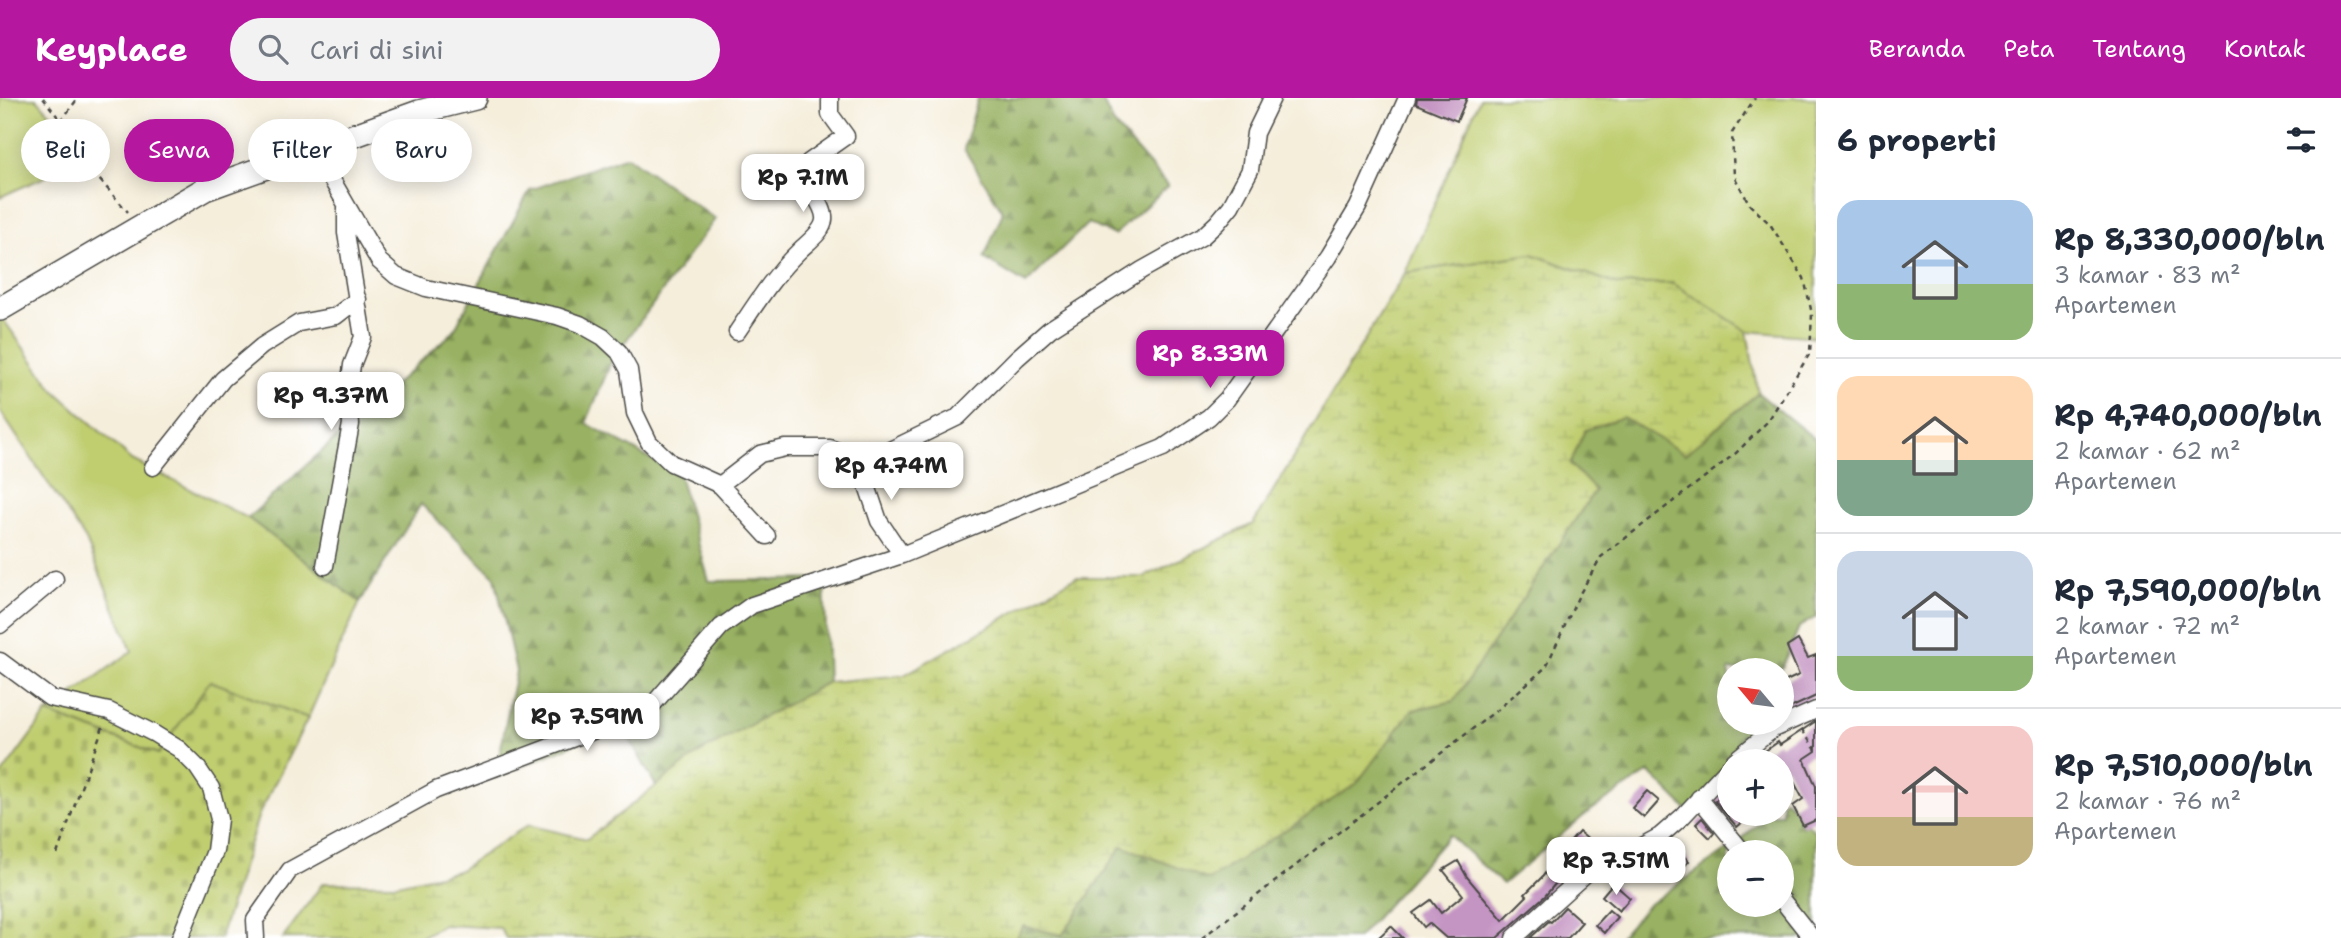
<!DOCTYPE html>
<html lang="id">
<meta charset="utf-8">
<style>
body{margin:0;font-family:"Shantell Sans",sans-serif;background:#f2f2f3;color:#1f2937;height:100vh;display:flex;flex-direction:column;font-size:26px;white-space:nowrap}
*{box-sizing:border-box;margin:0}
p{font-size:23px;color:#747a83}
.icon{flex:none;width:38px;height:38px;fill:none;stroke:currentColor;stroke-width:2;stroke-linecap:round;stroke-linejoin:round}
.map{position:relative;flex:1;overflow:hidden}
.side{display:flex;flex-direction:column;background:#fff;width:525px}
.side>*{flex:none}
.guide{position:absolute;left:21px;top:21px;width:665px;height:63px;display:flex;gap:14px}
.needle{width:46px;rotate:299deg}
.tools{position:absolute;left:1717px;top:560px;display:grid;gap:14px}
.tools a{display:grid;place-items:center;width:77px;height:77px;border-radius:50%;background:#fff;box-shadow:0 4px 18px #0003;font-size:35px}
.price{position:absolute;translate:-50% -60px;padding:0 16px;border-radius:14px;background:#fff;color:#222;font-size:23px;line-height:46px;filter:drop-shadow(0 2px 4px #0008)}
.price::after{content:'';position:absolute;left:50%;top:42px;width:21px;height:16px;margin-left:-10px;background:inherit;clip-path:polygon(0 0,100% 0,50% 100%)}
.price.active{background:#b5179e;color:#fff}
ul{padding:0;list-style:none}
li{display:flex;align-items:center;gap:21px;height:175px;padding:0 21px}
li+li{border-top:2px solid #e0e1e3}
li span{display:grid;place-items:center;flex:none;width:196px;height:140px;border-radius:21px;color:#555}
li>.icon{margin-inline-start:auto}
span .icon{width:84px;height:84px;fill:#fffc;stroke-width:1}
li b{font-size:30px}
h2{display:flex;justify-content:space-between;align-items:center;height:84px;padding:0 21px;font-size:30px}
.tag{padding:0 24px;border-radius:32px;background:#fff;box-shadow:0 4px 18px #0003;font-size:24px;line-height:63px}
.tag.active{background:#b5179e;color:#fff}
header{display:flex;align-items:center;gap:42px;box-sizing:border-box;height:98px;padding:0 35px;background:#b5179e;color:#fff}
header strong{font-size:33px}
nav{display:flex;gap:38px;margin-inline-start:auto;font-size:24px}
.search{width:490px;height:63px;background:#f2f2f3;display:flex;align-items:center;gap:18px;box-sizing:border-box;padding:0 24px;border-radius:38px;color:#747a83;font-size:26px}
main{display:flex;flex:1;min-height:0}
.map>svg:first-child{display:block}
.grass{fill:#c0ce70;stroke:#767c4e;stroke-width:2}
.forest{fill:url(#forest-firs);stroke:#626e46;stroke-width:2;fill-rule:evenodd}
.wetland{fill:url(#wetland-marsh);stroke:#767c4e;stroke-width:2}
.cemetery{fill:url(#cemetery-stones);stroke:#767c4e;stroke-width:2}
.building{fill:#c494c3}
.lines{fill:none;stroke-linecap:round;stroke-linejoin:round}
.minor-casing{stroke:#494845;stroke-width:19}
.secondary-casing{stroke:#494845;stroke-width:26}
.path{stroke:#494845;stroke-width:2.5;stroke-dasharray:5 5;stroke-linecap:butt}
.minor{stroke:#fff;stroke-width:16}
.secondary{stroke:#fff;stroke-width:23}
</style>
<header>
<strong>Keyplace</strong>
<div class="search"><svg class="icon" aria-label="search" viewBox="0 0 24 24"><circle cx="10" cy="10" r="6"/><path d="M15 15l6 6"/></svg>Cari di sini</div>
<nav><a>Beranda</a><a>Peta</a><a>Tentang</a><a>Kontak</a></nav>
</header>
<main>
<div class="map">
<svg width="1816" height="840" viewBox="0 0 1816 840">
<defs>
<pattern id="forest-firs" width="22" height="20" patternUnits="userSpaceOnUse" patternTransform="scale(1.75)"><rect width="22" height="20" fill="#98b162"/><path d="M5 1l3.5 6h-7zM16 11l3.5 6h-7z" fill="#7c9051"/></pattern>
<pattern id="wetland-marsh" width="20" height="14" patternUnits="userSpaceOnUse" patternTransform="scale(1.75)"><rect width="20" height="14" fill="#c0ce70"/><path d="M1 5h8M5 5V1M11 12h8M15 12V8" fill="none" stroke="#a5b161"/></pattern>
<pattern id="cemetery-stones" width="16" height="16" patternUnits="userSpaceOnUse" patternTransform="scale(1.75)"><rect width="16" height="16" fill="#c0ce70"/><path d="M2 7V4a2 2 0 0 1 4 0v3zM10 15v-3a2 2 0 0 1 4 0v3z" fill="#a5b161"/></pattern>
</defs>
<rect width="100%" height="100%" fill="#fff"/>
<filter id="ink" filterUnits="userSpaceOnUse"><feTurbulence type="fractalNoise" baseFrequency=".0143" numOctaves="2"/><feDisplacementMap in="SourceGraphic" scale="14" xChannelSelector="R" yChannelSelector="G"/><feConvolveMatrix kernelMatrix="1 2 1 2 8 2 1 2 1" color-interpolation-filters="sRGB"/></filter>
<filter id="wash" filterUnits="userSpaceOnUse"><feTurbulence type="fractalNoise" baseFrequency=".00686" numOctaves="4" result="noise"/><feDisplacementMap in="SourceGraphic" scale="28" xChannelSelector="R" yChannelSelector="G"/><feGaussianBlur stdDeviation="1.57" result="paint"/><feColorMatrix in="noise" values="0 0 0 0 0 0 0 0 0 0 0 0 0 0 0 0 0 1.4 0 .05"/><feComposite in="paint" operator="in"/></filter>
<g filter="url(#wash)">
<rect width="100%" height="100%" fill="#f5eedb"/>
<path class="grass" d="M0 0H36L78 45 45 79 0 99Z
M1480 0H1816V239L1747 233 1672 185 1618 187 1532 156 1405 175Z
M0 217 53 291 132 362 248 420 360 504 308 620 210 584 158 656 47 615 132 553 86 442 0 313Z"/>
<path class="forest" d="M978 0H1101L1113 25 1168 88 1114 137 1088 125 1026 186 984 160 1003 114 964 51Z
M627 58 715 121 612 262 586 325 679 377 709 483 824 481 828 584 699 655 656 688 621 626 495 680 516 573 495 479 421 406 360 504 248 420 453 234 530 92Z
M1758 295 1816 342V519L1799 529 1781 572H1729V625H1759L1748 650 1694 719 1649 674 1587 715 1503 786 1449 737 1358 840H1016L1023 828 1062 837 1122 748 1356 686 1412 612 1454 603 1595 392 1570 366 1585 332 1623 319 1685 356Z
M1785 701 1816 735V840H1619L1648 807 1736 746 1769 716H1782V704ZM1729 754H1782V807H1729Z"/>
<path class="wetland" d="M1532 156 1618 187 1672 185 1747 233 1758 295 1685 356 1623 319 1585 332 1570 366 1595 392 1454 603 1412 612 1356 686 1209 782 1122 748 1062 837 1023 828 1016 840H506L500 830 443 827 419 840H283L323 785 397 786 458 773 528 727 587 741 699 655 828 584 904 577 1076 479H1144L1253 426 1405 175Z"/>
<path class="cemetery" d="M210 583 308 620 259 716 220 840H0V679L47 615 158 656Z"/>
<g id="blocks">
<path class="building" d="M1417 0H1467L1457 23 1416 6Z
M1798 542 1808 560 1816 557V598L1782 614V585L1799 577 1787 549Z
M1816 623V653L1804 661 1816 688V722L1803 728 1793 708 1803 701 1785 667 1782 670V663H1751L1778 644 1780 647Z
M1729 690V716H1752L1737 729 1715 703Z
M1647 693 1659 703 1644 720 1632 710Z
M1702 720 1714 735 1710 740 1696 726Z
M1579 734 1589 742 1574 758 1577 760 1545 798 1497 840H1446L1429 825 1424 829 1413 815 1431 802 1441 815 1463 797 1443 772 1458 763 1467 779 1503 822 1527 798 1525 796 1543 778 1552 765 1547 761 1561 745 1565 750Z
M1669 745 1689 763 1674 780 1654 762Z
M1613 785 1630 800 1619 813 1602 798Z
M1565 809 1582 824 1568 840H1530L1549 823 1551 824Z
M1609 812 1617 819 1604 835 1595 827Z
M1391 828 1403 840H1378Z"/>
</g>
</g>
<g filter="url(#ink)">
<use href="#blocks" fill-opacity="0" stroke="#494845" stroke-width="2"/>
<g class="lines">
<g class="minor-casing">
<path id="minor" d="M314 51 379 163 396 178 426 190 557 218 580 226 603 239 619 254 629 272 635 315 649 344 671 365 720 387 767 438
M737 234C758 203 773 178 800 152 808 144 823 134 824 122 826 107 805 89 803 72L809 64 846 38 830 16V0
M858 361 879 423 902 457
M153 369 223 281 262 248 299 225 336 218 358 201
M720 387 760 356 785 350H830L858 361 888 353 958 319 1017 260 1050 231 1142 172 1203 138 1217 125 1231 108 1250 72 1255 35 1272 0
M325 468 351 326 348 297 352 267 363 239 346 135V109
M0 527 55 481
M0 563 50 600 109 613 153 635 179 651 197 669 211 690 219 721 215 753 180 840
M1734 663 1773 631 1816 612
M1699 700 1743 754
M1782 802 1812 840
M256 840 255 822 290 772 436 692 648 612 721 529 752 507 902 457 1163 350 1209 319 1227 301 1328 159 1358 109 1407 0
M1514 840 1590 772 1621 759 1660 738 1683 718 1729 669"/>
</g>
<g class="secondary-casing">
<path id="secondary" d="M0 211 205 91 419 14 475 0"/>
</g>
<path class="path" d="M43 0 61 23 84 64 128 114
M61 23 78 0
M1802 632 1816 652
M57 756 104 626
M1202 840 1497 612 1546 569 1579 497 1601 459 1736 355 1768 323 1810 255 1812 216 1804 180 1770 126 1750 107 1734 78 1732 35 1755 0"/>
<use href="#minor" class="minor"/>
<use href="#secondary" class="secondary"/>
</g>
</g>
</svg>
<div class="tools">
<a><svg class="needle" viewBox="-14 -14 28 28"><path d="M0-13l5 13h-10z" fill="#e53935"/><path d="M0 13l5-13h-10z" fill="#747a83"/></svg></a>
<a>+</a>
<a>−</a>
</div>
<b class="price" style="left:803px;top:116px">Rp 7.1M</b>
<b class="price active" style="left:1210px;top:292px">Rp 8.33M</b>
<b class="price" style="left:331px;top:334px">Rp 9.37M</b>
<b class="price" style="left:891px;top:404px">Rp 4.74M</b>
<b class="price" style="left:587px;top:655px">Rp 7.59M</b>
<b class="price" style="left:1616px;top:799px">Rp 7.51M</b>
<div class="guide">
<a class="tag">Beli</a>
<a class="tag active">Sewa</a>
<a class="tag">Filter</a>
<a class="tag">Baru</a>
</div>
</div>
<section class="side">
<h2>6 properti<svg class="icon" aria-label="filters" viewBox="0 0 24 24"><path d="M4 7h16M4 17h16"/><circle cx="9" cy="7" r="2"/><circle cx="15" cy="17" r="2"/></svg></h2>
<ul>
<li><span style="background:linear-gradient(#a9c7e8 60%,#8fb573 0)"><svg class="icon" aria-label="home" viewBox="0 0 24 24"><path d="M3 11l9-7 9 7M6 9v11h12V9"/></svg></span><div><b>Rp 8,330,000/bln</b><p>3 kamar · 83 m²</p><p>Apartemen</p></div></li>
<li><span style="background:linear-gradient(#ffd9b3 60%,#7fa58c 0)"><svg class="icon" aria-label="home" viewBox="0 0 24 24"><path d="M3 11l9-7 9 7M6 9v11h12V9"/></svg></span><div><b>Rp 4,740,000/bln</b><p>2 kamar · 62 m²</p><p>Apartemen</p></div></li>
<li><span style="background:linear-gradient(#c9d6e8 75%,#8fb573 0)"><svg class="icon" aria-label="home" viewBox="0 0 24 24"><path d="M3 11l9-7 9 7M6 9v11h12V9"/></svg></span><div><b>Rp 7,590,000/bln</b><p>2 kamar · 72 m²</p><p>Apartemen</p></div></li>
<li><span style="background:linear-gradient(#f6c9c9 65%,#c2b280 0)"><svg class="icon" aria-label="home" viewBox="0 0 24 24"><path d="M3 11l9-7 9 7M6 9v11h12V9"/></svg></span><div><b>Rp 7,510,000/bln</b><p>2 kamar · 76 m²</p><p>Apartemen</p></div></li>
</ul>
</section>
</main>
